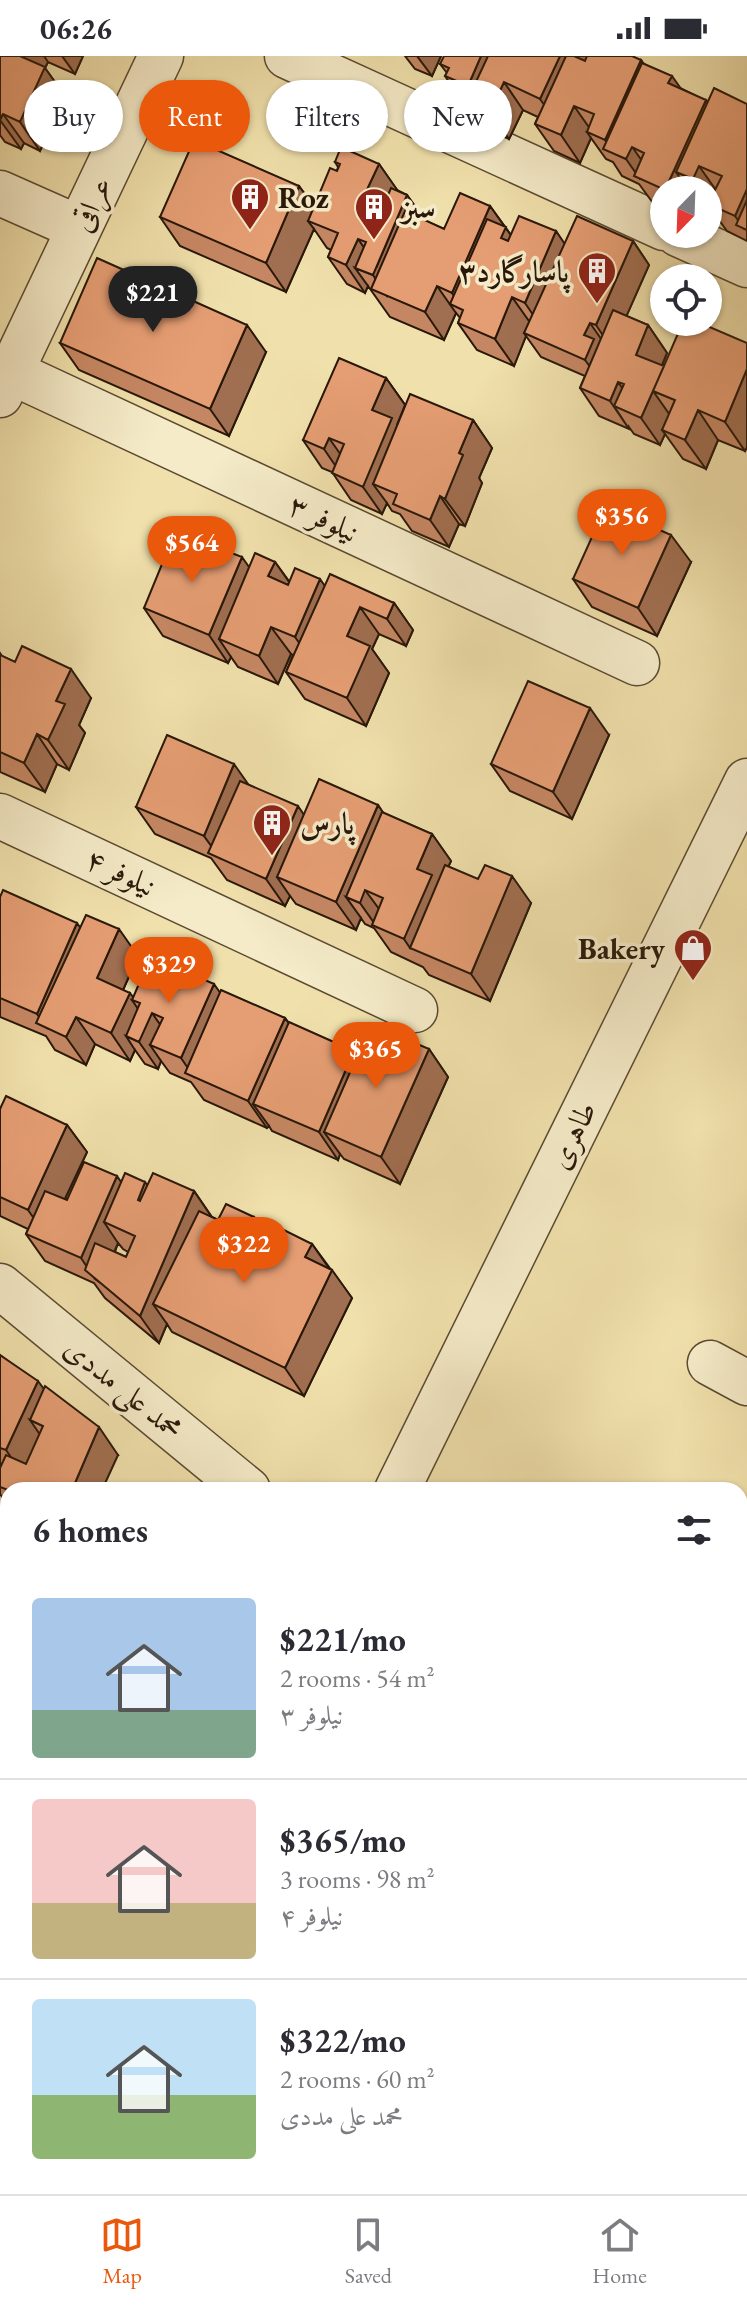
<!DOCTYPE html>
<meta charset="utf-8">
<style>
body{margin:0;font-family:"EB Garamond",Amiri,serif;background:#f7f7f7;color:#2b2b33;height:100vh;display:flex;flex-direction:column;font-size:30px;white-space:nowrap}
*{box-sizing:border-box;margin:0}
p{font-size:26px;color:#7c7c81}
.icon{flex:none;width:44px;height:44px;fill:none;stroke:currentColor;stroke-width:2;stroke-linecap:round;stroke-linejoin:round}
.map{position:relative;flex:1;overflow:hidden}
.sheet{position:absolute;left:0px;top:1426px;width:748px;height:712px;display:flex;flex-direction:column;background:#fff;border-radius:24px 24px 0 0;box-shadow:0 2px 6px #0004}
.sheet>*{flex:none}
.guide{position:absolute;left:24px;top:24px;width:700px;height:72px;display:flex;gap:16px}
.needle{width:52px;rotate:203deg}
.buttons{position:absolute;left:650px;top:120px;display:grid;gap:16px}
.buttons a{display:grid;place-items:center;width:72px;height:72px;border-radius:50%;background:#fff;box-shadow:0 2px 6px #0004;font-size:40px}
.price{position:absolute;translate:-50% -68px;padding:0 18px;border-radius:28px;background:#ea580c;color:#fff;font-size:26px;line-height:52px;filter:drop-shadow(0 2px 4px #0008)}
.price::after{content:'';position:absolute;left:50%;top:48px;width:24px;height:18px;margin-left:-12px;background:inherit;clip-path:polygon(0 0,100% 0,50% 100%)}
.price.selected{background:#222;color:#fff}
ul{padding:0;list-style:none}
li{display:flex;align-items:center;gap:24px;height:200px;padding:0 32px}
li+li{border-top:2px solid #e1e1e2}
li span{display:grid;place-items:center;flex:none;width:224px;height:160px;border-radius:8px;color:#555}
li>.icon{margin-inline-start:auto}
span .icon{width:96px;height:96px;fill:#fffc;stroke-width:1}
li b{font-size:34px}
h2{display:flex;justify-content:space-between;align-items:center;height:96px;padding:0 32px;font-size:34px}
.pill{padding:0 28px;border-radius:36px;background:#fff;box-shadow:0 2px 6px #0004;font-size:28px;line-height:72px}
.pill.selected{background:#ea580c;color:#fff}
.status{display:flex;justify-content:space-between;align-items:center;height:56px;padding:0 40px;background:#fff;direction:ltr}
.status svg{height:22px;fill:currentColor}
.dock{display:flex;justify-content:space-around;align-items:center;height:112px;border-top:2px solid #e1e1e2;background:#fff;font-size:22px;color:#7c7c81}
.dock a{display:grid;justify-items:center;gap:4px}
.dock .selected{color:#ea580c}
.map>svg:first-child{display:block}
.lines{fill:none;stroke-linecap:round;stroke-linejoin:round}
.minor-casing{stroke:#5b4a32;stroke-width:47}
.minor{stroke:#f5ebc8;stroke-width:44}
.wall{fill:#c58763;stroke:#29180a;stroke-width:2;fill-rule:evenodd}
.shaded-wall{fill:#a06e50;stroke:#29180a;stroke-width:2}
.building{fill:#e59d73;stroke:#29180a;stroke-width:2}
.labels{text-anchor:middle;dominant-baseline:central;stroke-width:7;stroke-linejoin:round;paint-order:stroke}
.poi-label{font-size:30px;font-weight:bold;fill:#29180a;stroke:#f5ebc8;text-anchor:start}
.street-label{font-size:30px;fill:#29180a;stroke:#f5ebc8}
</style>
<div class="status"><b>06:26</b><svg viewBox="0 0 49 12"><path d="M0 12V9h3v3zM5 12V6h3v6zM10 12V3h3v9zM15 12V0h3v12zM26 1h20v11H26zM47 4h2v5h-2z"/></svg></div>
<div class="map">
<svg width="747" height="2138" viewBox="0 0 747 2138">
<rect width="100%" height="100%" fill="#f0e0ab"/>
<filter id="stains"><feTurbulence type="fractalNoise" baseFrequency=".0025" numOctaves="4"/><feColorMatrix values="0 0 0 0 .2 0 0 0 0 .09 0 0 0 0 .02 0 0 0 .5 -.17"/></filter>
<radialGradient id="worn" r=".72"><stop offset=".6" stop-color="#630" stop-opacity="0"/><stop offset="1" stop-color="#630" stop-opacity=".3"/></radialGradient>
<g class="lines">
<g class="minor-casing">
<path id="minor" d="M287 0 664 172
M0 137 79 172
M678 178 747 209
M11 316 637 607
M0 339 161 0
M0 760 415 954
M0 1230 248 1434
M710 1307 747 1327
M397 1434 747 725
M740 1483 747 1470
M740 1624 747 1629
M0 1678 8 1682
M740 1827 747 1830
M740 1957 747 1965
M291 2136 295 2138
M49 2138 53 2130
M491 2138 495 2130"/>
</g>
<use href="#minor" class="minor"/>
</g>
<path class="wall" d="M0 0H83L75 18 48 6 45 12 65 40 40 95 24 87 21 93 5 86 0 79Z
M405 0H441L432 20 415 13Z
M641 4 643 7 680 32 708 46 747 48V185L727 175 708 149V134H664V152L653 147 639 128 622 120 613 106 606 103 591 82 580 107 554 95 535 68 538 61 523 54 509 83 486 73 470 50 464 48 445 20 447 17 440 8Z
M335 106 379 108 397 134 407 139 426 165 444 173 490 150 511 179 556 175 564 188 633 185 649 209 626 260 648 269 667 297 662 310H664L747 287V391L745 395 718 384 706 413 683 403 665 378 660 389 634 378 629 371V373L599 360 580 332 585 320 541 301 526 280 514 310 477 294 458 267 460 262 456 257 444 284 390 261 368 230 365 237 347 228 328 201 331 194 327 192 314 173 286 236 180 190 160 161 299 130 314 150 337 115 338 111Z
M60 287 266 296 229 380 79 314Z
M386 322 405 349 397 369 473 364 492 392 479 422 482 427 465 470 459 468 449 491 412 475 400 458 392 455 387 447 382 458 351 444 332 416 322 412 303 384Z
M192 481 200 492 249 511 275 506 289 525 325 529 394 547 413 574 406 590 379 578 372 593 389 617 366 670 305 643 286 616 293 599 291 598 278 628 238 611 231 601 228 607 163 580 144 552Z
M691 506 657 580 592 551 573 523Z
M0 597 2 600 91 642 79 669 85 677 69 714 57 708 45 736 0 716Z
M609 679 572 763 510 735 491 708Z
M249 729 304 759 378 749 383 757 432 778 451 805 448 811 531 847 490 945 429 919 423 911 391 896 374 872 365 868 361 862 356 874 296 848 290 840 285 850 227 824 211 802 155 778 136 751Z
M0 841 80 871 138 900 123 934 133 941 220 937 285 962 289 967 354 995 358 1000 429 993 448 1021 400 1128 344 1103 340 1098 338 1104 272 1075 269 1070 267 1072 204 1044 191 1026 170 1017 161 1005 158 1013 145 1008 135 994 130 1005 95 988 86 1009 55 994 46 980 0 961Z
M0 1053 67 1069 87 1096 65 1143 67 1144 121 1126 194 1135 212 1161 218 1164 254 1161 270 1185 273 1186 312 1188 352 1242 304 1340 172 1276 167 1268 159 1287 105 1242 94 1227 45 1205 26 1178 28 1173 0 1160ZM118 1187 123 1193 128 1196 126 1201 115 1196Z
M0 1299 44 1333 118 1399 8 1434V1449L0 1438Z
M0 1492 8 1495V1662L3 1660 0 1656Z"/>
<path class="shaded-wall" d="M18 0H44L48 6 45 12 65 40 40 95 20 66Z
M62 0H83L75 18Z
M417 0H441L432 20Z
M481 0H513L484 53 468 30Z
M560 0H591L559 70 540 43Z
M641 4 660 31 633 92 651 118 640 123 626 103 615 98 605 84Z
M672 20 691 47 668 27Z
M504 26 523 54 509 83 490 56Z
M706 44 726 71 699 110 718 137 712 151 708 145V134H700L693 123 676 116 688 134H665Z
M574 50 593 77 587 76 591 82 580 107 561 79Z
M3 58 24 87 21 93 0 64Z
M379 108 398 135 382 170 363 142Z
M299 130 320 159 308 165 314 173 286 236 266 207Z
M747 133V174L744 173 735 160Z
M407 139 426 166 387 240 373 219 355 212 368 230 365 237 346 209 358 183 377 210Z
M490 150 525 199 472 264 452 237Z
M556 175 575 203 544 275 525 247Z
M633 185 649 209 612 293 596 269Z
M437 230 456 257 444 284 425 256Z
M512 241 531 268 524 277 526 280 514 310 495 283Z
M590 267 606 290 602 327 585 304 584 279Z
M247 269 266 296 229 380 210 353Z
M648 269 667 297 655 326 636 299Z
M664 310 675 344 653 335 672 362 662 374 665 378 660 389 641 362Z
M747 313V391L745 395 725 366Z
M386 322 405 349 397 369 411 390 373 428 387 447 382 458 363 431 372 354Z
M618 326 637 353 614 350 629 373 610 345Z
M698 354 718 384 706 413 685 384Z
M473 364 492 392 479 422 482 427 465 470 445 443 459 397Z
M329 382 348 409 343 421 324 393Z
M440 440 459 468 449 491 430 464Z
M671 479 691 506 657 580 638 552Z
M192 481 211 508 189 488Z
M242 501 261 528 219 583 231 601 228 607 209 579Z
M275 506 294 533 268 520Z
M320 523 339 550 314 608 295 581Z
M394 547 413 574 406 590 387 563Z
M360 551 379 578 372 593 389 617 366 670 347 642V580Z
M271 571 291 598 278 628 259 600Z
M71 613 91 642 79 669 85 677 69 714 48 684 56 645Z
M590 652 609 679 572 763 553 736Z
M37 678 57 708 45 736 24 707Z
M234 708 253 735 220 802 204 780Z
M378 749 397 777 365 834 385 861 377 871 360 847 346 841 361 862 356 874 336 846Z
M298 750 317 778 277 821 290 840 285 850 266 823Z
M432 778 451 805 410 892 404 883 417 813Z
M512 820 531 847 490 945 471 918Z
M77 867 96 894 47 972 37 958Z
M119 873 138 900 116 950 97 922Z
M214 928 233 955 194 1021 181 1002Z
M130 937 136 945 132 944 147 966 152 957 171 984 150 989 161 1005 158 1013 139 986 126 980 135 994 130 1005 111 977Z
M76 961 95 988 86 1009 66 981Z
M285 962 304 989 253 1048 269 1070 267 1072 248 1045Z
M429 993 448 1021 400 1128 381 1101Z
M354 995 374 1022 324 1076 340 1098 338 1104 319 1076Z
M67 1069 87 1096 47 1181 28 1154Z
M117 1120 136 1148 104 1166 118 1187 101 1227 95 1223 81 1202Z
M145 1126 165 1153 138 1144Z
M194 1135 213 1163 153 1248 167 1268 159 1287 140 1260Z
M254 1161 273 1189 248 1174Z
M312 1188 331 1215 305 1201Z
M332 1214 352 1242 304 1340 285 1312Z
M38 1325 58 1352 43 1370 30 1364 43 1383 25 1422 6 1394Z
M99 1371 118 1399 102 1434H72Z
M0 1570 7 1580 0 1594Z"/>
<path class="building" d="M0 0H20L45 11 20 66 3 58 0 63Z
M444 0H481L468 30 445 20 449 12 440 8Z
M488 0H560L540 43 504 26 490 56 467 45Z
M566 0H574L585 5 587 0H632L641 4 605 84 587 76 594 58 574 50 561 79 535 68Z
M642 7 672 20 668 27 706 44 665 134 634 120 644 97 632 91 626 103 603 93Z
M714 32 747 48V133L735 160 708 148 722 120 699 110 693 123 676 116Z
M194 84 299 130 266 207 160 161Z
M341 91 379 108 363 142 383 151 391 132 407 139 373 219 355 212 366 186 358 183 346 209 328 201 338 177 308 165 330 112 337 115 340 108 335 106Z
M460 137 490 150 452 237 437 230 425 256 371 233 405 155 444 173Z
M747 144V174L736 169Z
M519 160 556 175 525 247 512 241 495 283 458 267 463 254 450 248 487 163 506 171 501 182 508 185Z
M577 160 633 185 596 269 590 267 584 279 594 283 585 304 524 277Z
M97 202 247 269 210 353 60 287Z
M613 254 648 269 636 299 664 310 641 362 614 350 624 328 618 326 610 345 580 332Z
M683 266H698L747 287V313L725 366 698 354 685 384 662 374 675 344 653 335Z
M339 302 386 322 372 354 392 362 363 431 332 417 344 388 329 382 324 393 303 384Z
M410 338 473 364 459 397 463 399 445 443 440 440 430 464 393 448 397 438 373 428Z
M606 450 671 479 638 552 573 523Z
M176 474 192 481 189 488 216 499 219 492 242 501 209 579 144 552Z
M255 497 275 506 268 520 288 529 295 512 320 523 295 581 271 571 259 600 219 583Z
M330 518 394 547 387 563 360 551 347 580 370 590 347 642 286 616Z
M22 590 71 613 56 645 65 648 48 684 37 678 24 707 0 696V599L15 606Z
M528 625 590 652 553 736 491 708Z
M167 679 234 708 204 780 136 751Z
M319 723 378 749 336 846 277 821Z
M240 725 298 750 266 823 208 797Z
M382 756 432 778 417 813 432 819 404 883 372 869 383 842 365 834 360 847 346 841Z
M445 809 478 823 485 809 512 820 471 918 410 892Z
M3 834 77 867 37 958 0 942V841Z
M86 859 119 873 97 922 130 937 111 977 76 961 66 981 36 967Z
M151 900 214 928 181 1002 150 989 163 962 152 957 139 986 126 980 140 947 132 944Z
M221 934 285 962 248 1045 185 1017Z
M289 966 354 995 319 1076 253 1048Z
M371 968 429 993 381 1101 324 1076Z
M6 1040 67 1069 28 1154 0 1141V1053Z
M84 1106 117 1120 81 1202 26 1178 45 1135 67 1144Z
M125 1117 145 1126 138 1144 140 1145 153 1117 194 1135 140 1260 85 1214 95 1187 126 1201 135 1180 104 1166Z
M226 1148 254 1161 248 1174 273 1186 280 1172 312 1188 305 1201 332 1214 285 1312 153 1248 199 1155 218 1164Z
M0 1299 38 1325 6 1394 0 1392Z
M45 1330 99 1371 72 1434H8L0 1431V1412L6 1399 26 1408 43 1370 30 1364Z
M0 1492 8 1495V1561L0 1558Z
M8 1576V1643L0 1639V1594Z"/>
<defs>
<g id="building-pin" transform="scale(2)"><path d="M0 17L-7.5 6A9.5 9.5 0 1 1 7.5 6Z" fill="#8f2418" stroke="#f5ebc8"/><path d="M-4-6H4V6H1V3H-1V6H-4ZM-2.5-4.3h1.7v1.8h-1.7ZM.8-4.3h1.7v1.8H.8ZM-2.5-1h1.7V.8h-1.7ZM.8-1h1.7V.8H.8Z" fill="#fff"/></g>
<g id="shop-pin" transform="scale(2)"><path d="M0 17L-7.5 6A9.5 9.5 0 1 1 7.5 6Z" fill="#8f2418" stroke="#f5ebc8"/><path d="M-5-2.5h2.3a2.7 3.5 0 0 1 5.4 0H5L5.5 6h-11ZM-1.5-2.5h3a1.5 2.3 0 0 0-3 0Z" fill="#fff"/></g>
</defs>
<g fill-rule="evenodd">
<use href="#building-pin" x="250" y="141"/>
<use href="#building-pin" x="374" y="151"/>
<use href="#building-pin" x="597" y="215"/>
<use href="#building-pin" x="272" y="767"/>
<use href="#shop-pin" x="693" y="892"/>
</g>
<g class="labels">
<g class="poi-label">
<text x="278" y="141">Roz</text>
<text x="402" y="151">سبز</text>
<text x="569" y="215" text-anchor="end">پاسارگارد۳</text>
<text x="300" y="767">پارس</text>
<text x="665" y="892" text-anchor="end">Bakery</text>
</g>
<g class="street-label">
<text transform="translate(91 148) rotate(-65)">عراقی</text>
<text transform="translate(324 462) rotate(25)">نیلوفر ۳</text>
<text transform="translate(121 816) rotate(25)">نیلوفر ۴</text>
<text transform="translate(572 1079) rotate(-64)">طاهری</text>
<text transform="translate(124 1332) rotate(39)">محمد علی مددی</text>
</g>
</g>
<rect width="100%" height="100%" filter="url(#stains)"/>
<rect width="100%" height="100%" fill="url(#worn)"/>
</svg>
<div class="buttons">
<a><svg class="needle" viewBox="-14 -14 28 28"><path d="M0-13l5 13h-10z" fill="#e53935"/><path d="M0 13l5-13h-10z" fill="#7c7c81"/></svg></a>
<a><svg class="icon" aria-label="locate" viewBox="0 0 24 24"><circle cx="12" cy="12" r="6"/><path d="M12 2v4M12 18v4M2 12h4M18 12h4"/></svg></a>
</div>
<b class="price selected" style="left:153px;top:278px">$221</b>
<b class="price" style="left:622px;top:501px">$356</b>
<b class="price" style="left:192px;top:528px">$564</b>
<b class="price" style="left:169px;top:949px">$329</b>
<b class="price" style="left:376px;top:1034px">$365</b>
<b class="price" style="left:244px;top:1229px">$322</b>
<div class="guide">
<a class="pill">Buy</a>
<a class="pill selected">Rent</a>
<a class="pill">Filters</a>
<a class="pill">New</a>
</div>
<section class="sheet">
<h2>6 homes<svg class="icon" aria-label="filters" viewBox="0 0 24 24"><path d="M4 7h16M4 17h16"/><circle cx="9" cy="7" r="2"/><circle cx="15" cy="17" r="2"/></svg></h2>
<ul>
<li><span style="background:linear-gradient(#a9c7e8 70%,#7fa58c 0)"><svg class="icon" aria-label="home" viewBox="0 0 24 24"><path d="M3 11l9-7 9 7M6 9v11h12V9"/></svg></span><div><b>$221/mo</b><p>2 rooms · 54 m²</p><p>نیلوفر ۳</p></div></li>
<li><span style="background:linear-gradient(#f6c9c9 65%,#c2b280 0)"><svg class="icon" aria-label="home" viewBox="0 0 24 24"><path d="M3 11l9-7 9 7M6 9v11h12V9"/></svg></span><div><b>$365/mo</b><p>3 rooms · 98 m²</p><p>نیلوفر ۴</p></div></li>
<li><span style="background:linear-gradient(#bfe0f5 60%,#8fb573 0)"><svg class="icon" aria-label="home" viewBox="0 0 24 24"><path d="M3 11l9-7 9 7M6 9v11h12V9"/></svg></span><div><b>$322/mo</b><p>2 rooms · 60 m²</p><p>محمد علی مددی</p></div></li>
</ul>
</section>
</div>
<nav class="dock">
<a class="selected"><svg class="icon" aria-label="map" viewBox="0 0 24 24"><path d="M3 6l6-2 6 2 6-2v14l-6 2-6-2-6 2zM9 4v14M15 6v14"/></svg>Map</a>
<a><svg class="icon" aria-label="saved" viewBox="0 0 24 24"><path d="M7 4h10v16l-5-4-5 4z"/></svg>Saved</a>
<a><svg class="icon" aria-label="home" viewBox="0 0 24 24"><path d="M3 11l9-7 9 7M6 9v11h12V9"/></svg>Home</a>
</nav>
